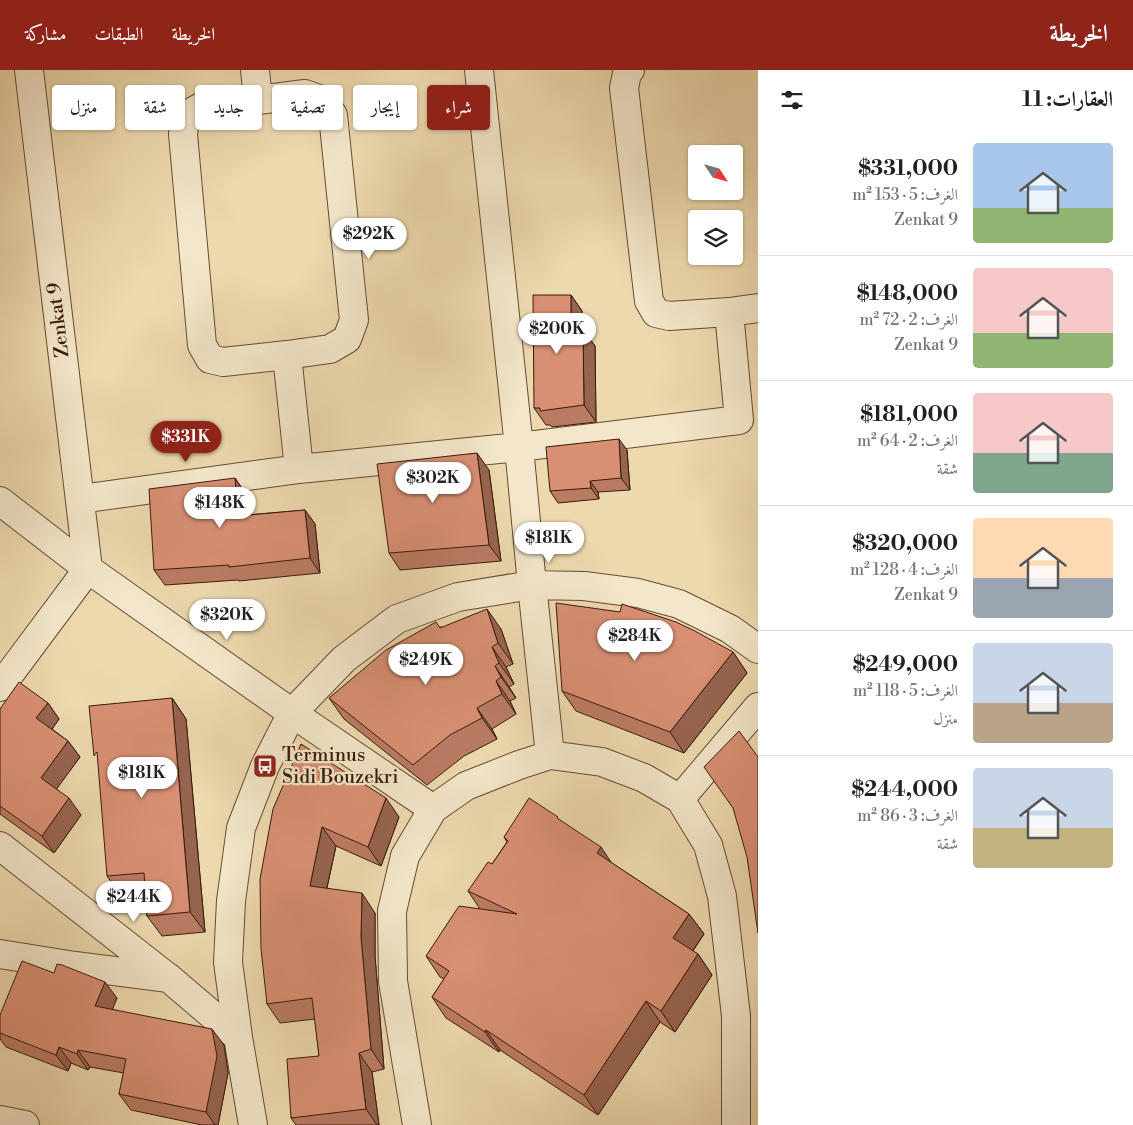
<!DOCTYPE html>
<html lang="ar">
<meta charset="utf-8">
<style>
body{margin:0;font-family:"Libre Bodoni",Amiri,serif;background:#f6f6f6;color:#202124;direction:rtl;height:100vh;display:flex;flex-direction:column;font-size:19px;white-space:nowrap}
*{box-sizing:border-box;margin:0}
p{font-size:16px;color:#757577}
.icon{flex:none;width:28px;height:28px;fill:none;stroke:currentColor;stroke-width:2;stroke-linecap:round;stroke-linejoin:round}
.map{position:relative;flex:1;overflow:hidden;direction:ltr}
.side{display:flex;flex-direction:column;background:#fff;width:375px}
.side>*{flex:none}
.guide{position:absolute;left:15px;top:15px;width:475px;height:45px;direction:rtl;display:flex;gap:10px}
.needle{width:32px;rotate:126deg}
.controls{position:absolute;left:688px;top:75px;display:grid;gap:10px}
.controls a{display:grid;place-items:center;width:55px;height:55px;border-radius:5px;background:#fff;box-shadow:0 1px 4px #0004;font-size:25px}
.price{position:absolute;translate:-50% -42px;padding:0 11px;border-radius:18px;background:#fff;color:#222;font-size:16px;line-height:32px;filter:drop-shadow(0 1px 2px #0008)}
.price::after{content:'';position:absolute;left:50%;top:30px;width:15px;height:11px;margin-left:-8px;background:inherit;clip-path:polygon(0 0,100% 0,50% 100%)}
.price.current{background:#8f2418;color:#fff}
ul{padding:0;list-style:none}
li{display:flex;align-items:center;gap:15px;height:125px;padding:0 20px}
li+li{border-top:1px solid #e0e0e0}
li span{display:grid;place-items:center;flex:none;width:140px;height:100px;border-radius:5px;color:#555}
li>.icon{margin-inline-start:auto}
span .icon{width:60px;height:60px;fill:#fffc;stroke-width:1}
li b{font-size:21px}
h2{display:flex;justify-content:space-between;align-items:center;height:60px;padding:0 20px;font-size:21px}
.tag{padding:0 18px;border-radius:5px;background:#fff;box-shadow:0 1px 4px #0004;font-size:18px;line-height:45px}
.tag.current{background:#8f2418;color:#fff}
header{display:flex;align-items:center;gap:30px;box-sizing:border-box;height:70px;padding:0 25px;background:#8f2418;color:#fff}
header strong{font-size:24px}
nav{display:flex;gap:28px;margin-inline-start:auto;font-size:18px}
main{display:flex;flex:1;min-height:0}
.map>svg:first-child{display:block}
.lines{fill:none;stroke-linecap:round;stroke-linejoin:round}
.minor-casing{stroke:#664a34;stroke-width:30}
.minor{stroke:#f3e6ca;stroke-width:28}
.wall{fill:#ba7b63;stroke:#391b0c}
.shaded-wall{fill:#976450;stroke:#391b0c}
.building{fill:#d88f73;stroke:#391b0c}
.labels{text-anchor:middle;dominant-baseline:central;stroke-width:4.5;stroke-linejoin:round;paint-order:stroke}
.street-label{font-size:19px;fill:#391b0c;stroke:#f3e6ca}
.poi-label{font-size:19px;fill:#391b0c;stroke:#f3e6ca;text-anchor:start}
</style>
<header>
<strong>الخريطة</strong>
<nav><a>الخريطة</a><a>الطبقات</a><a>مشاركة</a></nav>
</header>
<main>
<section class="side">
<h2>العقارات: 11<svg class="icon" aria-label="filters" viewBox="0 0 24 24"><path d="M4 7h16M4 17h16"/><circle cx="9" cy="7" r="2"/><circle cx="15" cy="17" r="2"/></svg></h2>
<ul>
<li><span style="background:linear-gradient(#a9c7e8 65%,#8fb573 0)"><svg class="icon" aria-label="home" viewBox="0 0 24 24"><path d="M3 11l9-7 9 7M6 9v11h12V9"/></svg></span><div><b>$331,000</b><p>الغرف: 5 · 153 m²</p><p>Zenkat 9</p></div></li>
<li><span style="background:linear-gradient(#f6c9c9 65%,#8fb573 0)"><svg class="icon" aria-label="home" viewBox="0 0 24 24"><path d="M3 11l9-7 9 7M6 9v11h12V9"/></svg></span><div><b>$148,000</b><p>الغرف: 2 · 72 m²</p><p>Zenkat 9</p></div></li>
<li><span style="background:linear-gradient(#f6c9c9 60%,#7fa58c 0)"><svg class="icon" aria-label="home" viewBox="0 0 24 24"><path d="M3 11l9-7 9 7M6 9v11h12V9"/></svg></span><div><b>$181,000</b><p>الغرف: 2 · 64 m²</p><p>شقة</p></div></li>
<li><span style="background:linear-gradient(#ffd9b3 60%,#9aa5b1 0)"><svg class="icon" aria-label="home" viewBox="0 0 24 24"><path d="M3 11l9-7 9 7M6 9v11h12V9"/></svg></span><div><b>$320,000</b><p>الغرف: 4 · 128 m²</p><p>Zenkat 9</p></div></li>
<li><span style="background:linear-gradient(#c9d6e8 60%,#b9a48a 0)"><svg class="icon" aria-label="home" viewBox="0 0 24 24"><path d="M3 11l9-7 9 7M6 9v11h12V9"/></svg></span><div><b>$249,000</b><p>الغرف: 5 · 118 m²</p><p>منزل</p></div></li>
<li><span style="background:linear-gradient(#c9d6e8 60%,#c2b280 0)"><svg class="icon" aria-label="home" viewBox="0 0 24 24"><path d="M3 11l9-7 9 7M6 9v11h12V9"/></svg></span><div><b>$244,000</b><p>الغرف: 3 · 86 m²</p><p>شقة</p></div></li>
</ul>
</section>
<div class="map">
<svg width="758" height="1055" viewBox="0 0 758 1055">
<rect width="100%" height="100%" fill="#edd9ae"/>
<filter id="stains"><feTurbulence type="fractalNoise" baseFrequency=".004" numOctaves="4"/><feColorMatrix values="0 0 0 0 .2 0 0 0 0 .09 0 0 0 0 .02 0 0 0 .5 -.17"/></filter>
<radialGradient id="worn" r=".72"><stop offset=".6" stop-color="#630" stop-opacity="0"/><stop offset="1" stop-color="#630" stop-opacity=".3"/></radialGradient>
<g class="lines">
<g class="minor-casing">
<path id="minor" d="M255 0 258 30 305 24 324 31 333 45 354 250 347 269 330 279 287 285
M479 0 519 377 532 515 550 685
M258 30 201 37 186 45 183 64 202 275 210 289 223 292 287 285 299 399 519 377 739 350 729 242 669 246 656 243 649 231 624 18 627 3 630 0
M729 242 758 238
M80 429 299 399
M0 431 88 499 292 643 433 739
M0 617 88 499 29 0
M680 729 758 637
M0 776 170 909 238 967
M0 884 75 896 169 908
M0 1050 25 1055
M253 1055 238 967 228 892 231 831 241 758 265 696 292 643 344 589 397 549 458 527 532 515 584 516 638 523 679 534 730 559 758 579
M417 1055 393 911 392 841 405 786 433 739 466 716 519 695 550 685 602 692 644 708 680 729 708 775 722 826 736 946V1055"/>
</g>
<use href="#minor" class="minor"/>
</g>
<path class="wall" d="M571 225 582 241V259L595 276 596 352 552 357 550 355H546L534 338Z
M627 380 630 420 598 422 599 429 558 433 550 421Z
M489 400 501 491 400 500 389 483Z
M235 408 245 423 247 445 305 440 315 454 320 503 239 511 238 510 165 515 154 500Z
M440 557 501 559 513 594 506 597 514 614 509 617 516 628 510 631 516 644 492 659 497 669 464 686 427 715 344 649 329 628Z
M733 582 747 603 684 683 576 641 562 621Z
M172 628 186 649 205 862 162 866 147 846 146 825 122 827 107 806Z
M48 633 59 649 52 659 68 671 80 687 56 719 81 745 54 783 0 744V639Z
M301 674 399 747 381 796 336 776 327 818 375 843V886L384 999 372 1002 379 1055H296L291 1048 319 986 315 949 280 953 267 934Z
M561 751 612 793 689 844 704 864 693 881 698 884 712 905 675 962 660 952 598 1045 500 980 499 982 446 948 432 927 444 909 440 907 426 886 480 839 468 821 492 794 507 772 504 767Z
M54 903 117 928 112 939 224 975 228 1003 218 1055H202L131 1040 119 1024 124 1003 90 997 88 1000 71 993 68 1001 6 977 0 969V945Z"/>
<path class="shaded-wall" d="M571 225 582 241V276L571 259Z
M583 259 595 276 596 352 584 335Z
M619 369 627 380 630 420 621 408Z
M477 383 489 400 501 491 489 475Z
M235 408 245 423 248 461 238 446Z
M590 411 598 422 599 429 591 418Z
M305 440 315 454 320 503 310 488Z
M487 539 501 559 513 594 498 573Z
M492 577 506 597 514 614 499 593Z
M733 582 747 603 684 683 670 662Z
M495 596 509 617 516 628 501 607Z
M496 611 510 631 516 644 502 624Z
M172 628 186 649 205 862 190 842Z
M48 633 59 649 48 665 36 648Z
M477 638 492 659 497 669 482 648Z
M68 671 80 687 53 724 41 708Z
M69 728 81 745 54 783 42 766Z
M386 728 399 747 381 796 368 777Z
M322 757 336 776 323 835 310 816Z
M601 777 615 798 597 783Z
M362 823 375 843V886L384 999 371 979 361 867Z
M689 844 704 864 687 889 673 868Z
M698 884 712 905 675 962 661 941Z
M105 912 117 928 107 953 95 936Z
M646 931 660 952 598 1045 584 1025Z
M212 959 224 975 228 1003 218 1055H215L206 1042Z
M486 960 500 980 499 982 485 962Z
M59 977 71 993 68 1001 56 985Z
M78 980 90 997 88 1000 77 984Z
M359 983 372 1002 379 1055H377L366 1039Z"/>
<path class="building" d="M533 225H571V259H583L584 335 540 341V338H534Z
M619 369 621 408 590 411 591 418 550 421 546 377Z
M477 383 489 475 389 483 377 394Z
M235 408 238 446 305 440 310 488 229 497V495L154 500 149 419Z
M556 533 620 542 622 534 676 552 695 561 733 582 670 662 562 621Z
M487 539 498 573 492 577 499 593 495 596 501 607 496 611 502 624 477 638 482 648 450 665 413 695 329 628 386 580 436 552 440 558Z
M19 612 48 633 36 648 68 671 41 708 69 728 42 766 0 736V639Z
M172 628 190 842 147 846 144 803 107 806 97 682 94 686 89 636Z
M739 661 758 687V863L747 787 733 738 704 697Z
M301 674 386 728 368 777 322 757 310 816 362 823 361 867 371 979 359 983 366 1039 291 1048 287 989 319 986 312 928 267 934 261 879 260 809 273 739Z
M529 728 558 747 557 748 601 777 597 783 689 844 673 868 698 884 661 941 646 931 584 1025 486 960 485 962 432 927 449 901 426 886 459 836 517 844 468 821 488 792 492 794 508 771 504 767Z
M22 891 54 903 57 894 62 895 105 912 95 936 212 959 217 986 206 1042 119 1024 126 989 78 980 77 984 59 977 56 985 0 963V945Z"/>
<defs>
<g id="bus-square" transform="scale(1.25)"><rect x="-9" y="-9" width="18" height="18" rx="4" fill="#8f2418" stroke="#f3e6ca"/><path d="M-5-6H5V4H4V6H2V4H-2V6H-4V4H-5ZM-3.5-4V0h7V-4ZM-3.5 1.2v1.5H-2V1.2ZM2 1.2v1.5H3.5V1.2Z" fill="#fff"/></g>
</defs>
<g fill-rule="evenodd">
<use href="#bus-square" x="265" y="696"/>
</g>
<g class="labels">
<g class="street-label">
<text transform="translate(58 250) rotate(-97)">Zenkat 9</text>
</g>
<g class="poi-label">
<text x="282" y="685">Terminus<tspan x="282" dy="22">Sidi Bouzekri</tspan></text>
</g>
</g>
<rect width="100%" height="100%" filter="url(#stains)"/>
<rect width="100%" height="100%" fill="url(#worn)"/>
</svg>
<div class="controls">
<a><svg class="needle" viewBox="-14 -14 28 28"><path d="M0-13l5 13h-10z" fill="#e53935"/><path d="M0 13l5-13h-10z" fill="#757577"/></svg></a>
<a><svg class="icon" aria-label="layers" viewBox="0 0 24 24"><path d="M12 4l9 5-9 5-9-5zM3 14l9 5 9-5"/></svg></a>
</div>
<b class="price" style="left:369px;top:190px">$292K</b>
<b class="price" style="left:557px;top:285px">$200K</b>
<b class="price current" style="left:186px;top:393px">$331K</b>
<b class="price" style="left:433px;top:434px">$302K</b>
<b class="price" style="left:220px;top:459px">$148K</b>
<b class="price" style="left:549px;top:494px">$181K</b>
<b class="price" style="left:227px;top:571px">$320K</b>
<b class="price" style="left:635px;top:592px">$284K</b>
<b class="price" style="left:426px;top:616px">$249K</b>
<b class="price" style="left:142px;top:729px">$181K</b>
<b class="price" style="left:134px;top:853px">$244K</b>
<div class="guide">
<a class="tag current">شراء</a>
<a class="tag">إيجار</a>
<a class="tag">تصفية</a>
<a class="tag">جديد</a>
<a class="tag">شقة</a>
<a class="tag">منزل</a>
</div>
</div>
</main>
